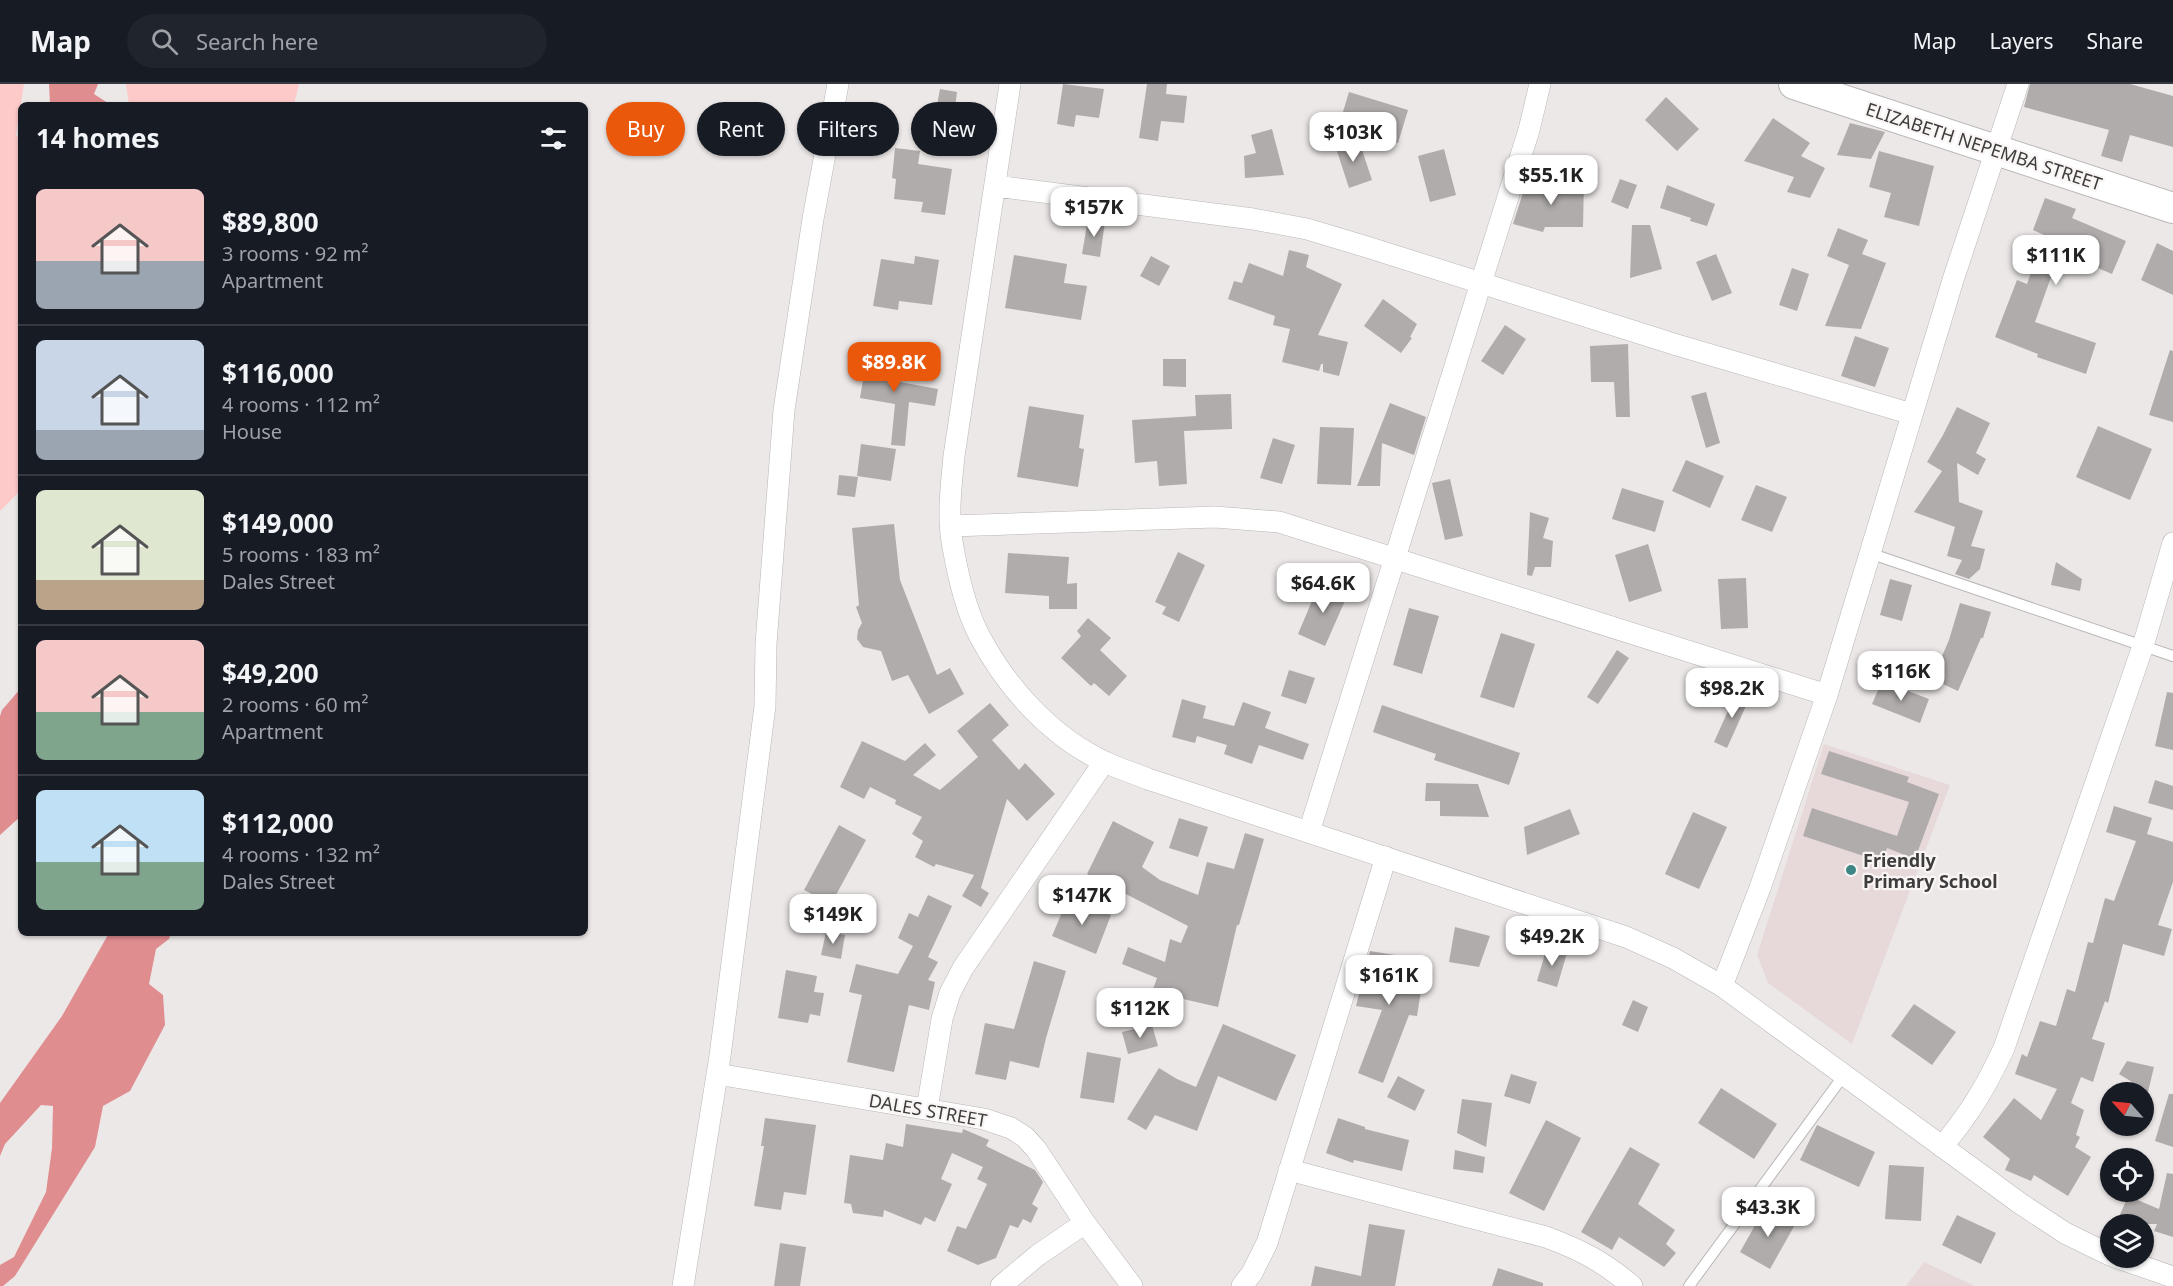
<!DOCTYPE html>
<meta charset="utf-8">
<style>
body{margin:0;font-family:"Noto Sans",sans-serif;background:#20242c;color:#f1f3f6;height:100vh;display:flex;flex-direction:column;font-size:22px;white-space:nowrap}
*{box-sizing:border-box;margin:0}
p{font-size:20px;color:#9ea1a6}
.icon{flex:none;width:33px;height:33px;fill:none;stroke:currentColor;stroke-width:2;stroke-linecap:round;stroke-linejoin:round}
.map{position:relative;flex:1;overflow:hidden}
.side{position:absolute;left:18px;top:18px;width:570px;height:834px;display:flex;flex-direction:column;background:#171b24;border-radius:9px;box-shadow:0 2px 4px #0004}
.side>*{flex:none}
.banner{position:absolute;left:606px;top:18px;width:570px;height:54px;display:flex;gap:12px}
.needle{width:39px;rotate:297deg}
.buttons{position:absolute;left:2100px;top:998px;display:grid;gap:12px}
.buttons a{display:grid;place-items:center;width:54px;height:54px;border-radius:50%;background:#171b24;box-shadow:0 2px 4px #0004;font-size:30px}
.price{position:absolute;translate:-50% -51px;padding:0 14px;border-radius:12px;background:#fff;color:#222;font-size:20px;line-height:39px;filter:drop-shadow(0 2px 3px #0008)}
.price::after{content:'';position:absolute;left:50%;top:36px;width:18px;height:14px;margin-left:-9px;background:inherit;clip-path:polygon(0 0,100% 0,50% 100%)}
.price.on{background:#ea580c;color:#fff}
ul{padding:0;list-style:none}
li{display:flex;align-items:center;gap:18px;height:150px;padding:0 18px}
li+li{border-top:2px solid #363941}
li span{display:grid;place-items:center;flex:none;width:168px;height:120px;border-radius:9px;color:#555}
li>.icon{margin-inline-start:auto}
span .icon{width:72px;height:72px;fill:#fffc;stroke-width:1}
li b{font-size:26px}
h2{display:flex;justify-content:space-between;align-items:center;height:72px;padding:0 18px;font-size:26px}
.pill{padding:0 21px;border-radius:27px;background:#171b24;box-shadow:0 2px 4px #0004;font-size:21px;line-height:54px}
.pill.on{background:#ea580c;color:#fff}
header{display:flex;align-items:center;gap:36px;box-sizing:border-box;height:84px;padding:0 30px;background:#171b24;border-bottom:2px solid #363941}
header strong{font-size:28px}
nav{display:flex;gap:33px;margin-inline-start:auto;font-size:21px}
.search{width:420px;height:54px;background:#20242c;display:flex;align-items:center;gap:15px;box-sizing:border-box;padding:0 21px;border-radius:33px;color:#9ea1a6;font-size:22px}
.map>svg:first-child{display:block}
.built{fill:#e7d9d9}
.green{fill:#fdc9c9}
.water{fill:#e08d90}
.building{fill:#b1acac}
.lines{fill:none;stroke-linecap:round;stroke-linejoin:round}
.lane-casing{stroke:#bab6b6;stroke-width:12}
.street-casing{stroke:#bab6b6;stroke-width:22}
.secondary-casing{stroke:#bab6b6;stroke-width:32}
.lane{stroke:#fff;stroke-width:10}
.street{stroke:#fff;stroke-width:21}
.secondary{stroke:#fff;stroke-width:30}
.poi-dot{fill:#3e8685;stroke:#faf5f5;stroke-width:2}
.labels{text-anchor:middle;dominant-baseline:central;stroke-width:4.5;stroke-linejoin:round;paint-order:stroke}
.street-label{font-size:18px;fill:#3e3c3c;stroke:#faf5f5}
.poi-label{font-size:18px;font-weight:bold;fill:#3e3c3c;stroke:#faf5f5;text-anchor:start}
</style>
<header>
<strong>Map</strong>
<div class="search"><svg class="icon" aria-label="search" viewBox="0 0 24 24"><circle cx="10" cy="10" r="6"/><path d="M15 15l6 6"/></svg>Search here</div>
<nav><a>Map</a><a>Layers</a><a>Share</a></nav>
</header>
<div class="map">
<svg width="2173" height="1202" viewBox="0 0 2173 1202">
<rect width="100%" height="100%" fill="#ede8e8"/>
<path class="built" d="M1824 660 1950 701 1852 960 1768 899 1757 871Z
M1924 1178 1975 1202H1906Z"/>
<path class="green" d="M0 0H24L16 51 21 58V406L0 427Z
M126 0H299L294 21H129Z"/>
<path class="water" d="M49 0H98L94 10 111 21H50Z
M21 604V732L0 751V632L2 626Z
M109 849H171L169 855 156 865 149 900 163 911 165 941 130 1007 103 1022 95 1063 15 1192 3 1202H0V1181L14 1173 46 1108 52 1064 53 1022 41 1021 5 1060 0 1072V1019L62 932Z"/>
<path class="building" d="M1063 0 1104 5 1099 34 1076 31 1074 43 1057 40Z
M1147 0H1167L1166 10 1187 12 1184 39 1161 37 1158 57 1139 54Z
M2030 0H2130L2173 12V63L2130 51 2122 78 2101 72 2109 46 2024 23Z
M940 5 957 8 955 24 937 21Z
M1349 8 1408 26 1398 59 1339 41Z
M1666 13 1699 45 1677 67 1645 36Z
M1773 34 1810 59 1801 72 1825 84 1810 114 1787 108 1794 93 1744 77Z
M1850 39 1885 48 1871 75 1837 71Z
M1272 45 1284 91 1245 94 1244 72 1256 69 1251 51Z
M1358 54 1372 96 1349 104 1335 61Z
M895 64 920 67 918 80 952 85 945 131 921 128 923 118 894 115 896 95 892 94Z
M1444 65 1456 111 1430 118 1418 72Z
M1879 67 1934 82 1919 142 1884 133 1891 109 1869 103Z
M1620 95 1637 101 1628 125 1611 118Z
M1527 96 1561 104V96L1584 97 1583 143H1545L1543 148 1513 140Z
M1667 101 1715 120 1707 142 1690 137 1691 134 1660 124Z
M2045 114 2076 125 2072 134 2126 157 2112 190 2060 168 2035 238 2096 259 2086 290 2037 273 2038 270 1995 253 2017 196 2027 200 2044 151 2033 146Z
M1088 135 1105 138 1100 173 1082 170Z
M1632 141H1650L1662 185 1630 194Z
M1838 144 1868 156 1862 170 1886 179 1861 245 1825 242 1849 181 1827 172Z
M2157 159 2173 167V211L2141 196Z
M1289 166 1309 171 1306 183 1342 200 1318 251 1348 258 1339 292 1323 288V280H1321L1319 287 1282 278 1290 245 1273 241 1275 232 1228 215 1234 197 1242 199 1249 179 1283 192Z
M1716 170 1732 209 1712 217 1696 178Z
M1014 171 1067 180 1064 199 1087 202 1081 236 1005 224Z
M915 172 939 176 932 221 899 217 898 226 873 222 881 175 914 180Z
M1151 172 1170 182 1159 202 1140 192Z
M1792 184 1809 190 1797 227 1779 221Z
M1383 215 1417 240 1410 253 1412 254 1401 269 1364 242Z
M1505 241 1526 255 1503 291 1481 277Z
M1855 252 1889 264 1875 303 1841 292Z
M1628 260 1630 333H1616L1614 298H1591L1590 262Z
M2170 266 2173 267V338L2149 331Z
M867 272 904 278 900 298 938 305 935 322 909 318 905 362 891 361 895 320 860 314Z
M1163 275H1186V303L1163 302Z
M1706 308 1720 359 1706 364 1691 312Z
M1231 310 1232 345 1184 347 1187 400 1159 402 1157 377 1135 379 1132 336 1196 332 1195 311Z
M1390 319 1426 333 1414 371 1382 359 1380 402H1357Z
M1029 322 1084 331 1079 364 1084 365 1078 403 1017 393Z
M1957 323 1990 339 1976 369 1986 375 1978 391 1957 379 1959 418 1983 427 1971 462 1985 465 1980 485 1969 495 1955 490 1962 476 1947 472 1955 443 1914 428 1942 387 1927 378 1943 351Z
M2098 342 2152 365 2130 416 2076 393Z
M1320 343 1354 344 1351 401 1317 400Z
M1273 354 1295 361 1282 400 1260 394Z
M861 360 896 365 891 397 857 392Z
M1686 376 1724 392 1710 424 1672 407Z
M839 391 858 393 855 413 837 411Z
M1450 395 1463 452 1445 456 1432 399Z
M1756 401 1787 413 1772 448 1741 436Z
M1622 404 1664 417 1655 448 1612 435Z
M1530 428 1549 434 1543 454 1553 457 1551 483H1535L1532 492 1527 491Z
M894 440 900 496 937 591 950 584 964 610 929 630 908 591 892 597 881 567 863 563 857 555 858 546 862 539 856 523 859 521 852 444Z
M1648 460 1662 507 1629 518 1615 471Z
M1178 468 1205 481 1179 538 1162 530 1166 523 1155 518Z
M1008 469 1069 473 1067 500 1077 499V525H1049V512L1005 509Z
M2056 478 2082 495 2080 507 2051 501Z
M1746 494 1748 544 1721 545 1718 495Z
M1890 495 1912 501 1902 537 1880 531Z
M1320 498 1348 510 1325 562 1298 550Z
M1960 519 1991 528 1983 554H1981L1958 607 1932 595 1949 556Z
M1409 524 1439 532 1422 590 1393 581Z
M1088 534 1111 554 1100 566 1127 592 1109 612 1094 599 1091 602 1061 574 1081 552 1077 547Z
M1501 549 1535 560 1514 624 1480 613Z
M1617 566 1629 574 1598 620 1587 613Z
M1289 586 1315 594 1306 620 1281 612Z
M1882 597 1929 615 1920 639 1872 620Z
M1737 607 1750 613 1727 664 1714 658Z
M2167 608 2173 609V666L2155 662Z
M1182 615 1206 622 1203 634 1234 642 1243 618 1271 628 1265 644 1309 660 1303 676 1259 661 1252 680 1224 670 1227 661 1197 652 1195 659 1172 653Z
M990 619 1009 641 992 656 1019 686 1025 679 1055 710 1027 737 1007 715 981 804 989 809 981 823 962 812 974 791 936 780 934 783 915 773 923 757 912 750 922 733 895 720 896 716 870 703 864 715 840 703 862 657 905 677 925 659 936 671 913 691 940 706 978 673 957 647Z
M1382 621 1520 669 1509 701 1434 676 1436 670 1373 648Z
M1829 667 1909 693 1907 698 1939 710 1915 775 1887 764 1882 778 1803 752 1812 724 1897 752 1909 718 1821 690Z
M2155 696 2173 702V726L2148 719Z
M1426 699 1478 700 1489 733 1440 732V717H1425Z
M2114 722 2152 734 2147 750 2173 758V798L2158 841 2172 845 2164 872 2123 860 2108 919 2105 917 2092 955 2105 959 2093 998 2081 993 2071 1019 2084 1026 2076 1051 2080 1053 2075 1063 2091 1073 2068 1112 2034 1091 2031 1097 2005 1086 2010 1075 1983 1053 2014 1014 2041 1036 2057 1005 2015 990 2022 970 2027 973 2040 937 2056 942 2067 905 2075 908 2088 858 2093 859 2105 814 2114 817 2136 757 2106 748Z
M1570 725 1580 750 1527 771 1524 743Z
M1693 728 1727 743 1699 805 1665 790Z
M1179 734 1208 743 1198 773 1169 764Z
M1113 737 1154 758 1142 783 1160 796 1198 811 1207 778 1234 785 1245 749 1264 755 1239 841H1237L1218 923 1157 909 1158 907 1153 905 1157 894 1122 880 1128 863 1165 878 1170 855 1181 859 1188 842 1087 790Z
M839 741 866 756 831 820 804 806Z
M928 811 952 822 928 873 938 878 928 896 935 898 929 926 909 921 894 988 847 978 862 911 849 908 856 880 898 890 913 862 898 854 909 829 918 833Z
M1068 814 1111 831 1096 870 1052 852Z
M1455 843 1490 852 1479 883 1449 878Z
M826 848 845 851 841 875 821 871Z
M1547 863 1567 869 1557 903 1537 897Z
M1370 867 1426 876 1417 932 1409 931 1383 999 1358 989 1382 926 1356 922Z
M1034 877 1066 887 1046 954 1039 984 1010 977 1006 996 975 990 985 939 1014 945Z
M786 886 817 892 814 908 824 909 820 932 810 930 808 939 778 934Z
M1633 916 1648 923 1638 948 1622 941Z
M1914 920 1956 948 1932 981 1891 952Z
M1223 940 1296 971 1276 1017 1218 992 1197 1047 1155 1031 1146 1046 1127 1035 1159 984 1177 995 1196 1003Z
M1152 941 1158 962 1128 970 1122 948Z
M1087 968 1121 974 1114 1019 1080 1014Z
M2127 977 2154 983 2148 1008 2119 990Z
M1511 990 1537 998 1530 1020 1504 1012Z
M1398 992 1425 1006 1415 1027 1387 1013Z
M1721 1004 1777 1040 1754 1075 1698 1039Z
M2169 1010H2173V1063L2155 1057Z
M1462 1015 1492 1019 1486 1063 1457 1049Z
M765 1034 816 1041 806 1111 784 1108 781 1126 754 1122 764 1062H761Z
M1338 1034 1365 1043V1045L1409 1056 1402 1087 1354 1076 1353 1079 1326 1069Z
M1546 1036 1581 1054 1544 1127 1509 1109Z
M906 1040 962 1049 963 1045 989 1056 986 1062 1035 1086 1043 1098 1032 1120 1038 1124 1031 1139 1023 1135 1018 1144 1010 1141 996 1174 978 1181 947 1167 957 1142 966 1145 987 1100 977 1095 983 1083 952 1069 941 1095 952 1100 935 1138 925 1133 921 1141 884 1126 883 1133 853 1129 851 1120 844 1119 850 1071 883 1076 886 1059 903 1063Z
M1817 1041 1875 1068 1859 1103 1800 1076Z
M1630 1063 1660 1080 1638 1120 1675 1146 1666 1160 1676 1169 1664 1183 1619 1153 1612 1166 1581 1148Z
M1455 1066 1485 1073 1483 1089 1453 1085Z
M1889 1081 1924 1083 1921 1137 1885 1135Z
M2167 1089 2173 1090V1153L2154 1147 2157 1140H2116L2128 1112 2159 1125Z
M1766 1122 1796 1139 1770 1185 1740 1168Z
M1957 1131 1996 1149 1981 1180 1942 1161Z
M1369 1140 1405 1146 1395 1202H1311L1315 1182 1361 1192Z
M780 1159 806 1163 800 1202H774Z
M1498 1184 1543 1199V1202H1492Z"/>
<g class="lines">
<g class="lane-casing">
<path id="lane" d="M1869 469 2173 572
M1689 1202 1844 991"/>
</g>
<g class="street-casing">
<path id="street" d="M1010 0 954 372C951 403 947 433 953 463 958 492 965 524 979 551 1006 603 1051 653 1105 678 1119 685 1134 689 1148 695L1626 853 1673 874 1722 902 2021 1120 2065 1149 2110 1171
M996 102 1253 135 1307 145 1367 163 1677 261 1912 330
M951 442 1215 433 1279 438 1827 611
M1309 748 1529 46 1540 0
M1722 902 1760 804 1827 611 1953 196 2018 0
M717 990 984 1035 1011 1044 1025 1053 1036 1065 1085 1139 1132 1202
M927 1025 942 935 950 909 963 884 1104 678
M1942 1063C1970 1029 1986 1003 2004 964L2143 562 2173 459
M1289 1086 1546 1153C1581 1166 1604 1178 1632 1202
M2115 1173 2173 1193
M683 1202 720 972 765 622 766 560 784 326 813 135 838 0
M1001 1202 1038 1171 1085 1139
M1242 1202 1252 1189 1267 1159 1386 773"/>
</g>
<g class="secondary-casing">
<path id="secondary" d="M1794 0 2173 124"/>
</g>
<use href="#lane" class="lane"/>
<use href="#street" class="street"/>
<use href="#secondary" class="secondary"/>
</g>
<circle class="poi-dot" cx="1851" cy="786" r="6"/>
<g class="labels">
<g class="street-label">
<text transform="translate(1984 62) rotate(18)">ELIZABETH NEPEMBA STREET</text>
<text transform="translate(928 1026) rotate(10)">DALES STREET</text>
</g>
<g class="poi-label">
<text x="1863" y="776">Friendly<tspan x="1863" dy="21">Primary School</tspan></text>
</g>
</g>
</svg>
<div class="buttons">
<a><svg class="needle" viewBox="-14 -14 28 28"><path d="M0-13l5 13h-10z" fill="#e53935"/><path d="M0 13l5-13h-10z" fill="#9ea1a6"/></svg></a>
<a><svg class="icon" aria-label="locate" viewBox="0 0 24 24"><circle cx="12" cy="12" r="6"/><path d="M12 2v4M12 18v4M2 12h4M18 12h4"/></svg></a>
<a><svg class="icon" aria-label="layers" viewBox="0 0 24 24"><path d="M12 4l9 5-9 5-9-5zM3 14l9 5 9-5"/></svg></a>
</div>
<b class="price" style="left:1353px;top:79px">$103K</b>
<b class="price" style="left:1551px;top:122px">$55.1K</b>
<b class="price" style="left:1094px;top:154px">$157K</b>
<b class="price" style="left:2056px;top:202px">$111K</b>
<b class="price on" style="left:894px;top:309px">$89.8K</b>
<b class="price" style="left:1323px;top:530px">$64.6K</b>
<b class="price" style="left:1901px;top:618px">$116K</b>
<b class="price" style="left:1732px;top:635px">$98.2K</b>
<b class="price" style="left:1082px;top:842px">$147K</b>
<b class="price" style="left:833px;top:861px">$149K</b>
<b class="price" style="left:1552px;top:883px">$49.2K</b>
<b class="price" style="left:1389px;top:922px">$161K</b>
<b class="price" style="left:1140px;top:955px">$112K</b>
<b class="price" style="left:1768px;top:1154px">$43.3K</b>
<div class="banner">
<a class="pill on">Buy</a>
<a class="pill">Rent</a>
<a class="pill">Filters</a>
<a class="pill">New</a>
</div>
<section class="side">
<h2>14 homes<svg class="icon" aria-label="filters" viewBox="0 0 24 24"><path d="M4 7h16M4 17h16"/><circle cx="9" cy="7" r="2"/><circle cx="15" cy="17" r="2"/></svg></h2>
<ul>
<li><span style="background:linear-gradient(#f6c9c9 60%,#9aa5b1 0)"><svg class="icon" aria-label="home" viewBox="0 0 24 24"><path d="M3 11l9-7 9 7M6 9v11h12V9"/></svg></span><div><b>$89,800</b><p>3 rooms · 92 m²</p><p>Apartment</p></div></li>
<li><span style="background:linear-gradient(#c9d6e8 75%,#9aa5b1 0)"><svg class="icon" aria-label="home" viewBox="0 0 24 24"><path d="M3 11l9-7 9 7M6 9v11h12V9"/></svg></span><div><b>$116,000</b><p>4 rooms · 112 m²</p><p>House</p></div></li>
<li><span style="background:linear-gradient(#dfe7d0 75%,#b9a48a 0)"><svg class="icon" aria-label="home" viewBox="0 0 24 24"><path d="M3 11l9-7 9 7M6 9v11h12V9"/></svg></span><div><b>$149,000</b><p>5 rooms · 183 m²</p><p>Dales Street</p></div></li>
<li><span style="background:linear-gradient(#f6c9c9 60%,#7fa58c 0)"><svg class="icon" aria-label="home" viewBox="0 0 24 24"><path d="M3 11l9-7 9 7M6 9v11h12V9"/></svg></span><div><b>$49,200</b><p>2 rooms · 60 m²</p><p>Apartment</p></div></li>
<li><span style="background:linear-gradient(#bfe0f5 60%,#7fa58c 0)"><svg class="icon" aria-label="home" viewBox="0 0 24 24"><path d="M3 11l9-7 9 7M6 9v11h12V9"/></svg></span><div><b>$112,000</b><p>4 rooms · 132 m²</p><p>Dales Street</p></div></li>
</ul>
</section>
</div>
